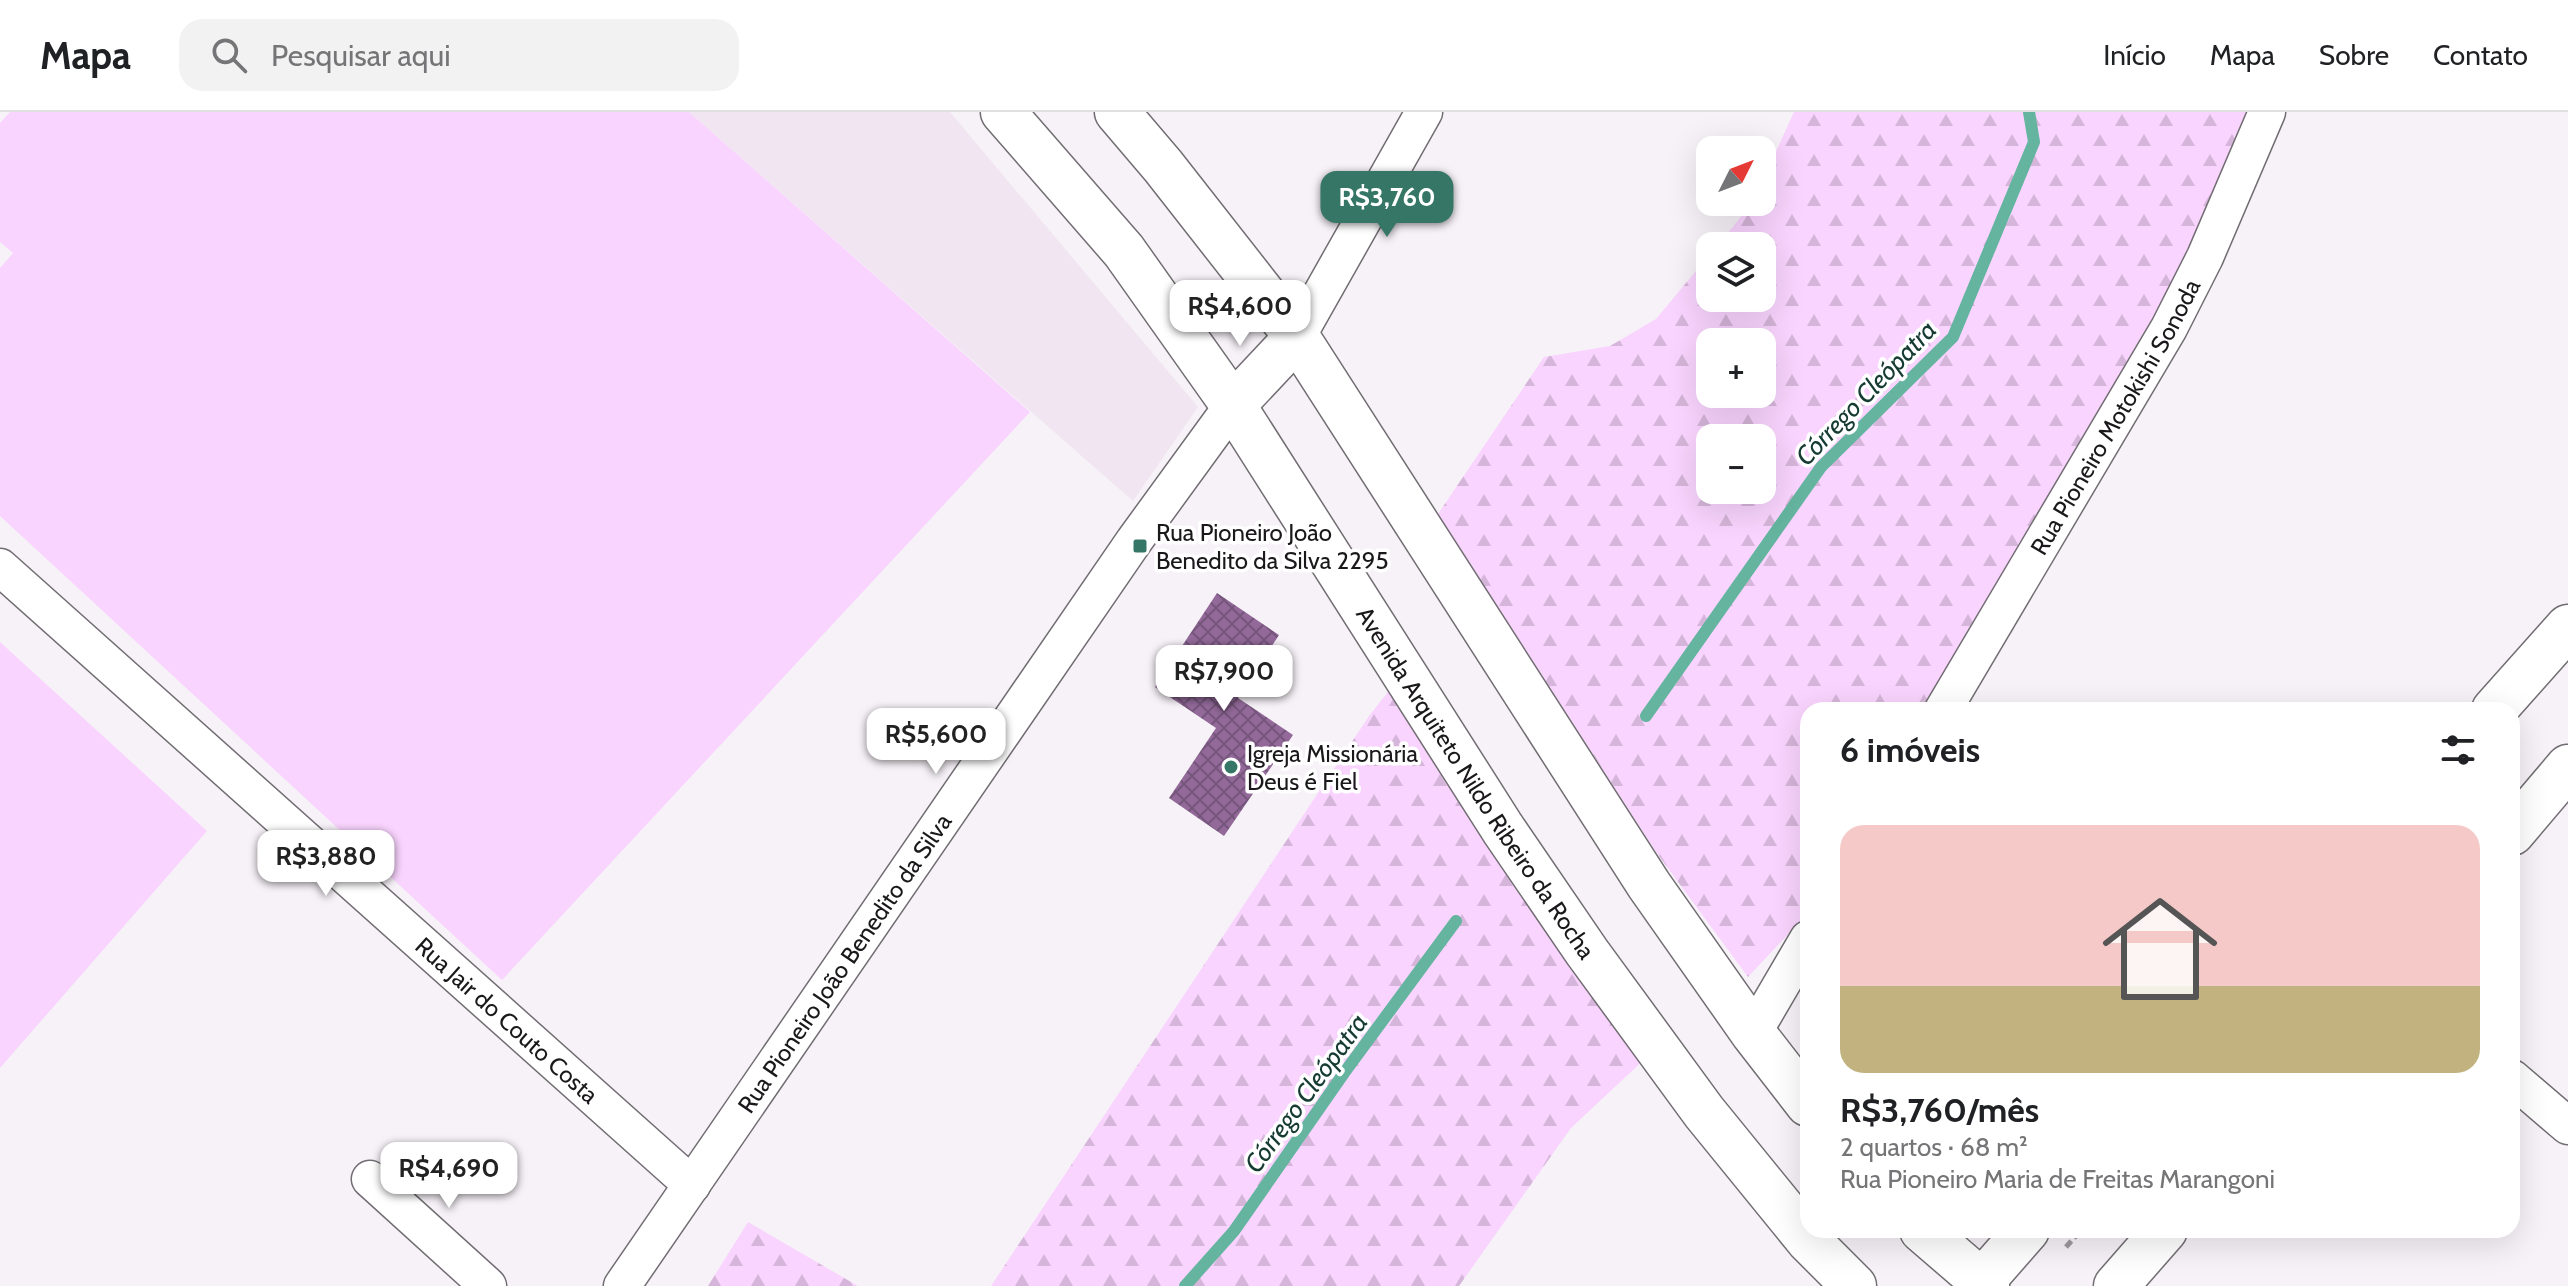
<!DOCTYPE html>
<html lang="pt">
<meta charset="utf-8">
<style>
body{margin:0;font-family:Cabin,sans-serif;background:#f2f2f2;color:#202124;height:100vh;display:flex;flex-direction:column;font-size:30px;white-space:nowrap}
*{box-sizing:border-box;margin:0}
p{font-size:26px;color:#757577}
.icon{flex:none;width:44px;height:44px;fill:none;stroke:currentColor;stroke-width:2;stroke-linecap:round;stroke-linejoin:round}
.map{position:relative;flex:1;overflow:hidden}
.drawer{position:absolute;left:1800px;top:590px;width:720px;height:536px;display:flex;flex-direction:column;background:#fff;border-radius:24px;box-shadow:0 8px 32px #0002}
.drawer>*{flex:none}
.needle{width:52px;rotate:48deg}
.controls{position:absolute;left:1696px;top:24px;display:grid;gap:16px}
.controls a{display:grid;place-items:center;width:80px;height:80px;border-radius:16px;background:#fff;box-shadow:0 8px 32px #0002;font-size:40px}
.price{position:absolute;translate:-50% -68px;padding:0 18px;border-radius:16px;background:#fff;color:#222;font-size:26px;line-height:52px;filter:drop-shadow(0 2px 4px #0008)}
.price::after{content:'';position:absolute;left:50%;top:48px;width:24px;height:18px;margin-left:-12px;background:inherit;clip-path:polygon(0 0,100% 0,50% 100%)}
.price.active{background:#357666;color:#fff}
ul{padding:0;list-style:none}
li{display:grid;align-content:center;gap:16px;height:424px;padding:0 40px}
li span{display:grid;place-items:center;height:248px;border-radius:24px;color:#555}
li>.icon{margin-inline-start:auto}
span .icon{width:144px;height:144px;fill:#fffc;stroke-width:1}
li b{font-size:34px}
h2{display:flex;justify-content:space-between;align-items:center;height:96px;padding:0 40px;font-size:34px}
header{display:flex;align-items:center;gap:48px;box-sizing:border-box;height:112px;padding:0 40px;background:#fff;border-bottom:2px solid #e0e0e0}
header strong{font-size:38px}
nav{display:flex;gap:44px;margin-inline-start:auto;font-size:28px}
.search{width:560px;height:72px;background:#f2f2f2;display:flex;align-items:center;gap:20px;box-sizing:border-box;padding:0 28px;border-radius:24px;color:#757577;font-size:30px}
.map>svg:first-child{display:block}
.built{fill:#f0e5f1}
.green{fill:#f9d4fe}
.forest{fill:url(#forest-firs);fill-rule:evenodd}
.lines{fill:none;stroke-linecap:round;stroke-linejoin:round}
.stream{stroke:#64b49f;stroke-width:12}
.building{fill:url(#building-cross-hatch)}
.minor-casing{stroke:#716d72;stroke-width:39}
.secondary-casing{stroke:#716d72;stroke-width:47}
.path{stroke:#9d999e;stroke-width:5;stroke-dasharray:8 4;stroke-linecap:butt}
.minor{stroke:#fff;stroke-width:36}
.secondary{stroke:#fff;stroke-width:44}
.poi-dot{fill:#357666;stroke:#fff;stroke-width:3}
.labels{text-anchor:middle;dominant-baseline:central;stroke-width:7;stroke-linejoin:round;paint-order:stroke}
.street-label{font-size:24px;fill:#1a181a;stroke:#fff}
.poi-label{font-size:24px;fill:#1a181a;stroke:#fff;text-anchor:start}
.water-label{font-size:26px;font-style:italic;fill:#153b32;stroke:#fff}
</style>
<header>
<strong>Mapa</strong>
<div class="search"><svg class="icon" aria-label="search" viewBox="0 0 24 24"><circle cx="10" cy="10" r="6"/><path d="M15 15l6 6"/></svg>Pesquisar aqui</div>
<nav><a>Início</a><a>Mapa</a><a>Sobre</a><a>Contato</a></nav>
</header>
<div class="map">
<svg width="2568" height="1174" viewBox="0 0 2568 1174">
<defs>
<pattern id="forest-firs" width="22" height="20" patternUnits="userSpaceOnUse" patternTransform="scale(2)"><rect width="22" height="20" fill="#f9d4fe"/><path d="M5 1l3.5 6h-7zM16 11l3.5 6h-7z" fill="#d5b5d9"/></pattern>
<pattern id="building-cross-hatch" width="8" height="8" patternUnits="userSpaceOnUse" patternTransform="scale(2)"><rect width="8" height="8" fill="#926999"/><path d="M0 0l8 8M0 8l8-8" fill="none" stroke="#76557c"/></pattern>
</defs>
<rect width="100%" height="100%" fill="#f7f2f8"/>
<path class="built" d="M689 0H950L1198 295 1133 389Z"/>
<path class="green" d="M10 0H689L1030 300 502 868 0 404V156L13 141 0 130V11Z
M0 530 207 719 0 956Z"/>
<path class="forest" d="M1794 0H2247L2216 88 2159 207 1927 598H1808V801L1748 865 1656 740 1438 402 1544 245 1610 234 1656 207 1710 142V186H1762V134H1717L1753 90H1762V70ZM1710 230H1762V282H1710ZM1710 326H1762V378H1710Z
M1391 576 1648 944 1571 1016 1459 1174H991L1369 604Z
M748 1110 858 1174H708Z"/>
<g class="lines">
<path class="stream" d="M1646 604 1821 355 1953 225 2034 30 2029 0
M1185 1174 1234 1119 1344 961 1456 809"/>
</g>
<path class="building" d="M1217 481 1279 523 1238 586 1293 623 1224 724 1169 686 1216 616 1155 575Z"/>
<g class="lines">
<g class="minor-casing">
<g id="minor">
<path d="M1297 225 1424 0"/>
<path id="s1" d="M0 455 692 1073"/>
<path id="s2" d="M1943 598 2169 216 2205 145 2267 0"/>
<path d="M1753 921 1808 827"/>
<path d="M2512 966 2568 1014"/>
<path d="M370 1067 488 1174"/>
<path id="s3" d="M622 1174 1134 429 1233 293"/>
</g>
</g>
<g class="secondary-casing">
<g id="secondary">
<path id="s4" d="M1003 0 1124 139 1233 293 1503 717 1587 840 1704 1000 1809 1129 1854 1174"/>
<path d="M1117 0 1163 54 1297 225 1649 773 1753 921 1808 992"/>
<path d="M1233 293 1297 225"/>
<path d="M2494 598 2568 515"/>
<path d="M2512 721 2568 655"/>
<path d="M1922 1118 1987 1174"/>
<path d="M1978 1174 2027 1118"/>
<path d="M2116 1174 2165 1118"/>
</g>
</g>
<path class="path" d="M2066 1135 2081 1118"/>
<use href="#minor" class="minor"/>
<use href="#secondary" class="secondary"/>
</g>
<g class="poi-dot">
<rect x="1132" y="426" width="16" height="16" rx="4"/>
<circle cx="1231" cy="655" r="8"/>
</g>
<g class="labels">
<g class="street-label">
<text stroke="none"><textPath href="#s2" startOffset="340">Rua Pioneiro Motokishi Sonoda</textPath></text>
<text stroke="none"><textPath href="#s4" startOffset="822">Avenida Arquiteto Nildo Ribeiro da Rocha</textPath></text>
<text stroke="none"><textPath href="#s3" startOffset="392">Rua Pioneiro João Benedito da Silva</textPath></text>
<text stroke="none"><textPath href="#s1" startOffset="680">Rua Jair do Couto Costa</textPath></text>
</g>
<g class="poi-label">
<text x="1156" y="420">Rua Pioneiro João<tspan x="1156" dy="28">Benedito da Silva 2295</tspan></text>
<text x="1247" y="641">Igreja Missionária<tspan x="1247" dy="28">Deus é Fiel</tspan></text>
</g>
<g class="water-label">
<text transform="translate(1866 281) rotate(-46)">Córrego Cleópatra</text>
<text transform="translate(1306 981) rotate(-54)">Córrego Cleópatra</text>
</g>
</g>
</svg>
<div class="controls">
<a><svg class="needle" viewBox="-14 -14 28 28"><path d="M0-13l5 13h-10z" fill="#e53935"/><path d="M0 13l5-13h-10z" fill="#757577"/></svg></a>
<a><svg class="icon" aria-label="layers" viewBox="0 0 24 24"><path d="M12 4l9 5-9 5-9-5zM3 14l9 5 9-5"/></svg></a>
<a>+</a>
<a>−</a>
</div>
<b class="price active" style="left:1387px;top:127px">R$3,760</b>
<b class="price" style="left:1240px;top:236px">R$4,600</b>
<b class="price" style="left:1224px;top:601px">R$7,900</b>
<b class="price" style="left:936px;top:664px">R$5,600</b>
<b class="price" style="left:326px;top:786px">R$3,880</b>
<b class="price" style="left:449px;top:1098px">R$4,690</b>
<section class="drawer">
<h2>6 imóveis<svg class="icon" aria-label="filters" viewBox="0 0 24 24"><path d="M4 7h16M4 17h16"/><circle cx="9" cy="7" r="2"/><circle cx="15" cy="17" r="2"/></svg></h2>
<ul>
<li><span style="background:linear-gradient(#f6c9c9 65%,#c2b280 0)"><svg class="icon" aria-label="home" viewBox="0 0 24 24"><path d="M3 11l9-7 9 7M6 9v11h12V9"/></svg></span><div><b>R$3,760/mês</b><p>2 quartos · 68 m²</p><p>Rua Pioneiro Maria de Freitas Marangoni</p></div></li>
</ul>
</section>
</div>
